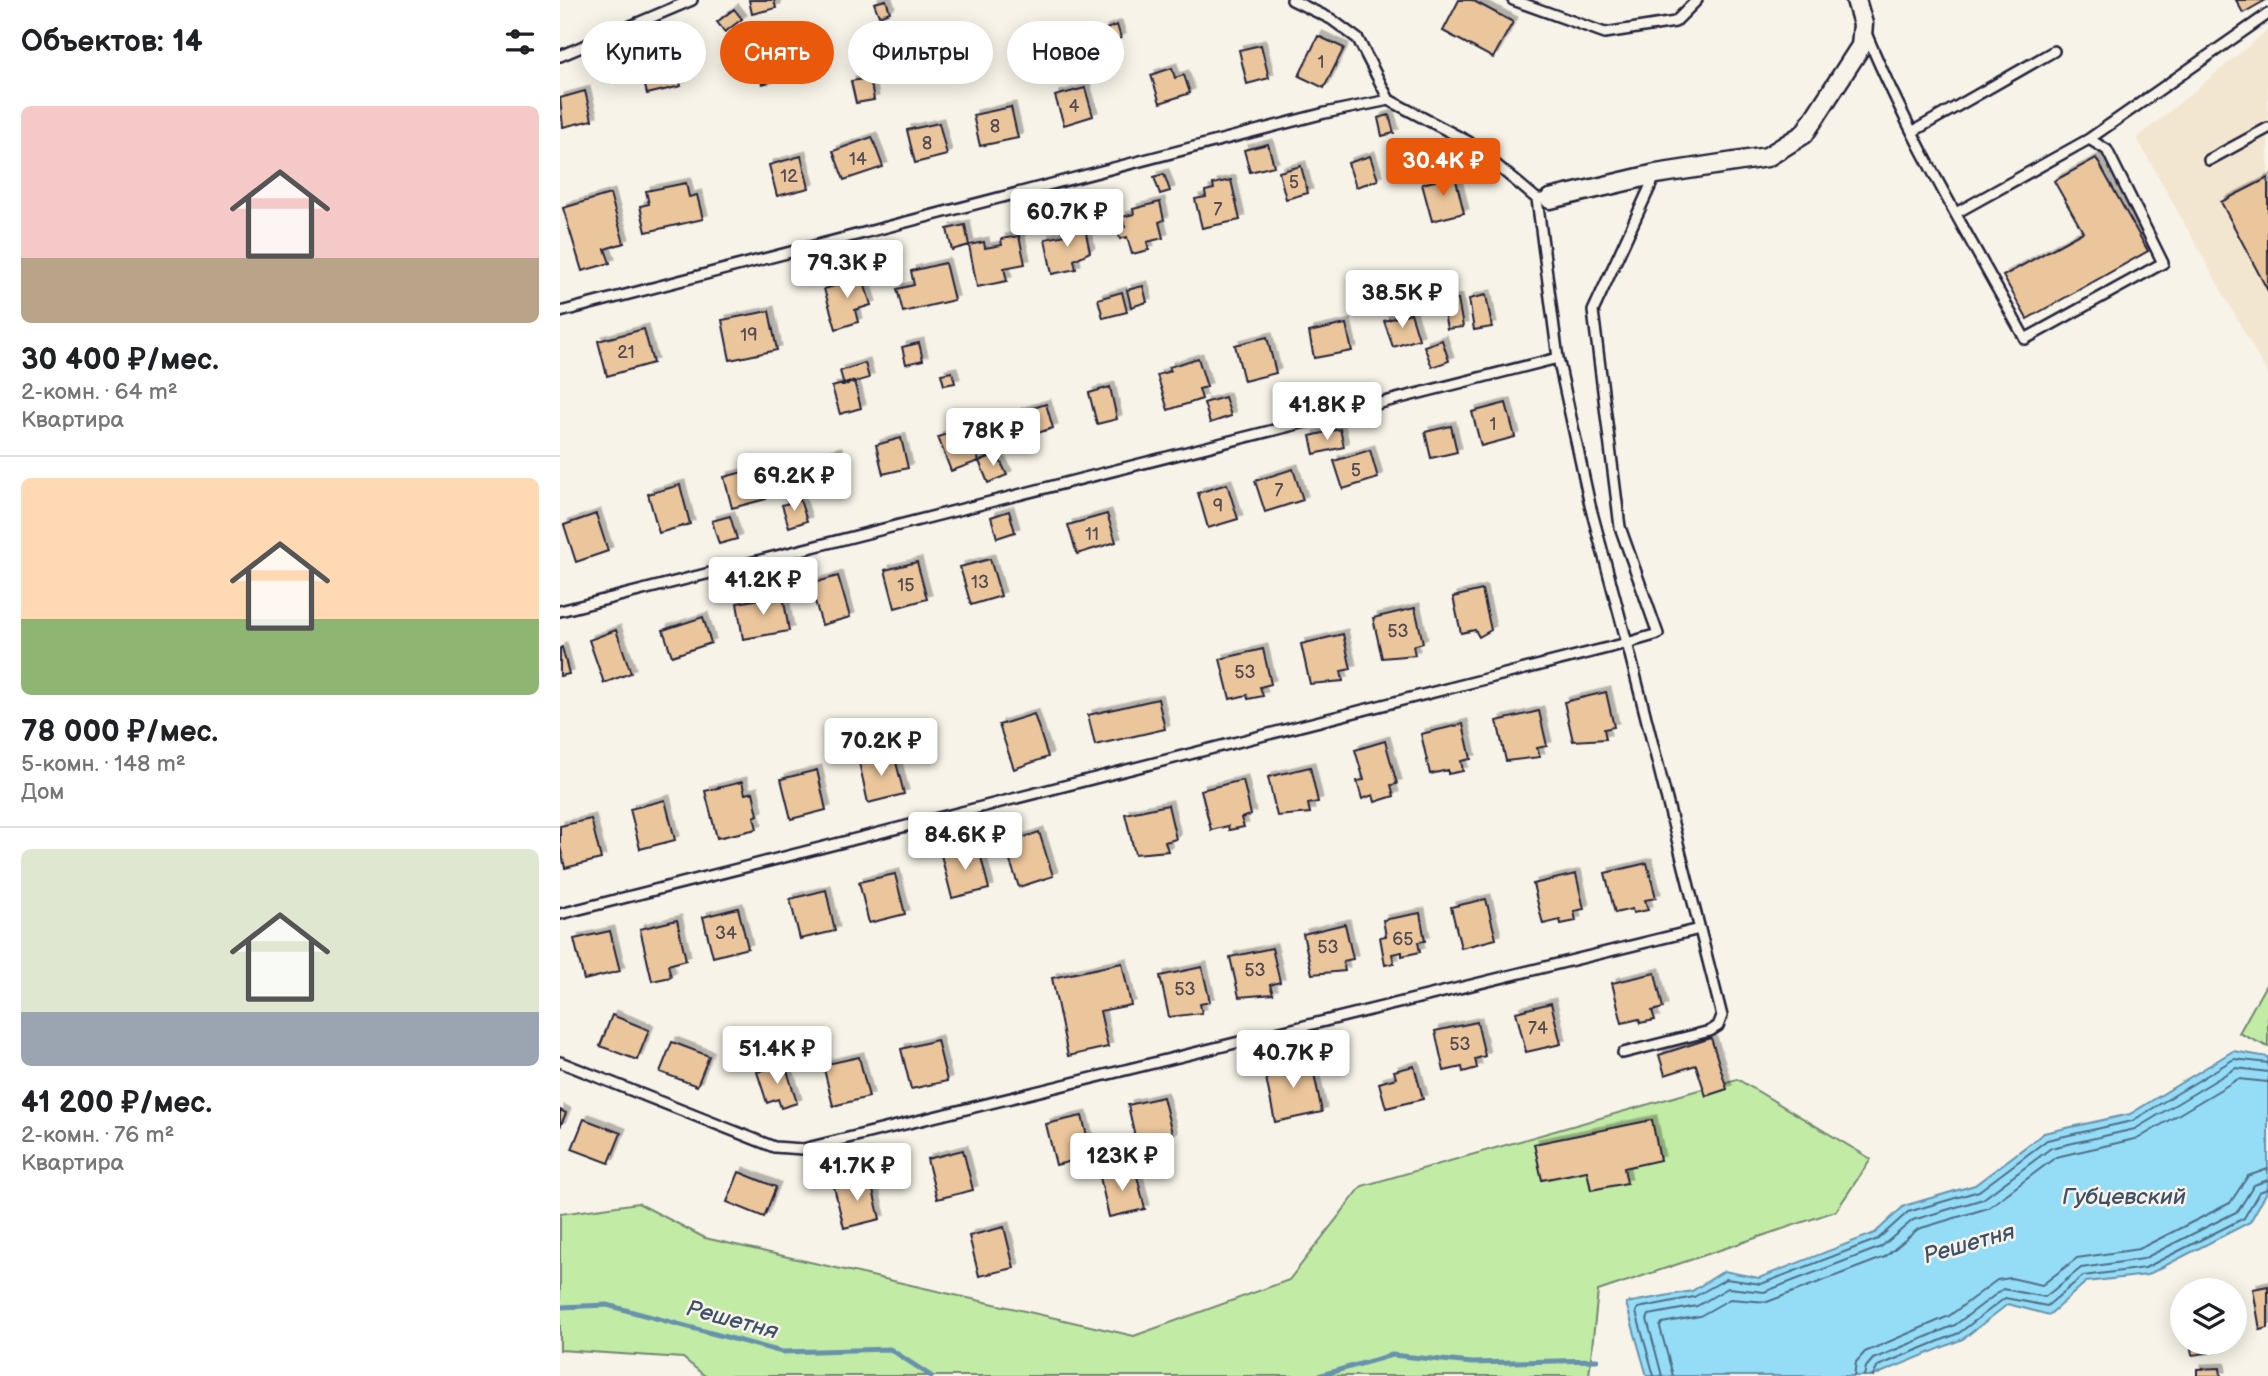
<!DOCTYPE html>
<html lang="ru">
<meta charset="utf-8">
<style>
body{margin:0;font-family:"Balsamiq Sans",sans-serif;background:#f2f2f2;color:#202124;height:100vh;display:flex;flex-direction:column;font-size:26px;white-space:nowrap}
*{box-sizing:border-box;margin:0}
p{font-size:23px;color:#757577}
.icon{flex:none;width:38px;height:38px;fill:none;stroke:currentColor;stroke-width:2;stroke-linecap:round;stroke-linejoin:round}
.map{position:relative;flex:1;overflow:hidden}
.panel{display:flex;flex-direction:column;background:#fff;width:560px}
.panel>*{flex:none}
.hud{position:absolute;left:21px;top:21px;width:665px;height:63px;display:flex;gap:14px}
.buttons{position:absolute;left:1610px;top:1278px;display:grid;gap:14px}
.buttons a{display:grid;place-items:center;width:77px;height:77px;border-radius:50%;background:#fff;box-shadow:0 4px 18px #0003;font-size:35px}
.price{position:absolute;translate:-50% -60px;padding:0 16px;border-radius:7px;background:#fff;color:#222;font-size:23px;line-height:46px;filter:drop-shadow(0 2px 4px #0008)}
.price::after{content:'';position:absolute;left:50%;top:42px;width:21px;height:16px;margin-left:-10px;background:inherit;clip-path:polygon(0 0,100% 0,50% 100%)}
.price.current{background:#ea580c;color:#fff}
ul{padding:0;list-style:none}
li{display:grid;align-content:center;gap:14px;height:371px;padding:0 21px}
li+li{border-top:2px solid #e0e0e0}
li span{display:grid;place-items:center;height:217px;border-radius:10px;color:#555}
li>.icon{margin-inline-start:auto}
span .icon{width:126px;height:126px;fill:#fffc;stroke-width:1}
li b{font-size:30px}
h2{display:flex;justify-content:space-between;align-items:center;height:84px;padding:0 21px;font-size:30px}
.tag{padding:0 24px;border-radius:32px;background:#fff;box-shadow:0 4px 18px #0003;font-size:24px;line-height:63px}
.tag.current{background:#ea580c;color:#fff}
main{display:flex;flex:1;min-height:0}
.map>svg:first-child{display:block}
.built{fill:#f3e6d1}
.green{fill:#c2eba6;stroke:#728670;stroke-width:2}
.water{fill:#95ddf7;stroke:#6792ac;stroke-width:2}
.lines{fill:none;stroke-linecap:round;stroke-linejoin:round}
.shore{stroke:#506d86;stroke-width:2}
.stream{stroke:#6792ac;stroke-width:5}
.building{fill:#ebc69c;stroke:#22223b;stroke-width:2;filter:url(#shadow)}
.service-casing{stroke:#22223b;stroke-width:14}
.minor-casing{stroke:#22223b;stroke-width:23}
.service{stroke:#f7f3e8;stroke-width:9}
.minor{stroke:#f7f3e8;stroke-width:18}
.labels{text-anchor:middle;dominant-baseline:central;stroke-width:5;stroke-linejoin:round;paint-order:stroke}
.number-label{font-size:18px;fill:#544b53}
.water-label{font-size:23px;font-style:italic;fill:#3f516a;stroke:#f7f3e8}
</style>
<main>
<section class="panel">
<h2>Объектов: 14<svg class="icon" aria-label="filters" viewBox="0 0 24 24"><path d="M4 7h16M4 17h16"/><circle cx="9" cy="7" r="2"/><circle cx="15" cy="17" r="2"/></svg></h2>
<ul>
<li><span style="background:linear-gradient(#f6c9c9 70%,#b9a48a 0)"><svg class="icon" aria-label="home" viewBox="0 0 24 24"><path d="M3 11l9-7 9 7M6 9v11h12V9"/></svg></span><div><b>30 400 ₽/мес.</b><p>2-комн. · 64 m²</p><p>Квартира</p></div></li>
<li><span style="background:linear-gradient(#ffd9b3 65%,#8fb573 0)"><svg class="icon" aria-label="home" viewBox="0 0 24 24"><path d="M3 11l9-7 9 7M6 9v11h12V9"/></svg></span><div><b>78 000 ₽/мес.</b><p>5-комн. · 148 m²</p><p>Дом</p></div></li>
<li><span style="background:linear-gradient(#dfe7d0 75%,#9aa5b1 0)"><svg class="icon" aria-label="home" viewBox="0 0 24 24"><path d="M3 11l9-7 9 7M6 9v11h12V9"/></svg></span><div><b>41 200 ₽/мес.</b><p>2-комн. · 76 m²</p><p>Квартира</p></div></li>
</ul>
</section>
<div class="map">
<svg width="1708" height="1376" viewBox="0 0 1708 1376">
<defs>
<filter id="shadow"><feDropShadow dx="4.5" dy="-4.5" stdDeviation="0" flood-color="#0004"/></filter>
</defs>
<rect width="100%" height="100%" fill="#f7f3e8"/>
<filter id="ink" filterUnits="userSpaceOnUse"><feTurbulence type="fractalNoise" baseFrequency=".0143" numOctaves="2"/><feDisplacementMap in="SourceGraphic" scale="14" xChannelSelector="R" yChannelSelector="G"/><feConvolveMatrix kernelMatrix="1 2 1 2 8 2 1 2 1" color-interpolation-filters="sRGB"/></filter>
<g filter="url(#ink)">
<path class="built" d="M1708 30V375L1577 138Z"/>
<path class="green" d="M1708 981V1047L1679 1033Z
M1177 1079 1311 1159 1276 1211 1038 1291 1029 1376H145L123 1358 0 1350V1214L78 1203 145 1238 574 1336 729 1280 802 1186Z"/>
<path class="water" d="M1673 1051 1708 1057V1190L1690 1222 1587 1275 1526 1282 1489 1315 1448 1304 1403 1339 1313 1376H1087L1066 1303 1132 1291 1164 1271 1199 1278 1315 1233 1344 1206 1415 1185 1484 1133 1570 1114Z"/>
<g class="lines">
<path class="shore" d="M1094 1376 1076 1312 1078 1308 1134 1297 1166 1279 1201 1284 1318 1239 1348 1212 1419 1191 1487 1140 1572 1121 1674 1059 1708 1063
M1102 1376 1087 1319 1089 1315 1137 1306 1168 1288 1204 1292 1321 1247 1353 1220 1423 1199 1491 1148 1575 1129 1676 1068 1708 1072
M1113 1376 1100 1327 1102 1323 1140 1316 1170 1299 1207 1302 1325 1257 1358 1229 1428 1208 1496 1157 1579 1138 1678 1079 1708 1082
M1294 1376 1296 1362 1305 1352 1389 1316 1437 1280 1451 1278 1482 1285 1517 1258 1579 1249 1670 1203 1688 1176 1708 1169
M1304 1376 1306 1367 1313 1359 1395 1325 1443 1289 1485 1297 1521 1268 1583 1259 1678 1211 1694 1185 1708 1180
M1313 1376 1318 1366 1399 1333 1445 1298 1487 1306 1523 1276 1585 1268 1684 1218 1699 1192 1708 1189"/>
<path class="stream" d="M0 1307 47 1305 222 1352 330 1349 371 1376
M758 1376 832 1355 912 1363 1037 1360"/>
</g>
<path class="building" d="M189 0H214L216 8 192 14Z
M326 0 330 12 319 16 314 3Z
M899 0H912L953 22 933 58 883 31Z
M1676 0H1706L1683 13Z
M174 9 182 19 165 32 157 22Z
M557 25 561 38 547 43 543 30Z
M330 33 334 58 315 61 311 37Z
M758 36 784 48 764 88 739 76Z
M230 41 239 75 202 84 194 50Z
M701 45 709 78 687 84 679 50Z
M113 52 121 86 87 94 79 60Z
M473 53 477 70 462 74 458 57Z
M379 57 383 74 359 79 355 63Z
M612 68 615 78 624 75 630 93 600 103 591 75Z
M310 78 314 100 296 103 291 81Z
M525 88 533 116 504 125 495 96Z
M25 91 32 120 3 127 0 98Z
M451 107 458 138 420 146 413 115Z
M829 115 834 133 822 136 818 118Z
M379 123 387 155 355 163 347 130Z
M312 137 323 167 284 180 273 151Z
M708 144 714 166 690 172 684 150Z
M856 148 860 161 839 167 835 154Z
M241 156 249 188 217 196 209 165Z
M810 156 818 180 796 187 788 163Z
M1536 158 1588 251 1467 319 1443 276 1523 232 1494 181Z
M741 166 748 193 726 199 719 172Z
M604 174 610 191 600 194 594 177Z
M895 176 904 213 872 221 862 184Z
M1708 178V291L1661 202Z
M671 180 680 220 642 228 635 199 646 197 645 191 654 189 653 184Z
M126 183 129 197 137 195 143 219 86 232 80 206 89 204 86 191Z
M50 194 64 243 45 249 50 263 22 271 3 208Z
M600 202 604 220 599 222 603 238 587 242 589 250 572 254 567 237 560 239 557 229 565 227 562 217 574 214 573 209Z
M524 224 530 252 514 260 516 269 492 274 485 239 506 235 505 228Z
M405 225 409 245 392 250 387 229Z
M459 236 465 264 444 268 447 281 417 287 409 245 424 242 425 248 442 245 441 239Z
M385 263 394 300 343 312 337 289 354 285 351 271Z
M301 273 311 305 295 310 298 322 276 329 264 289 278 285 277 280Z
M583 286 587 302 571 307 567 290Z
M562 292 567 312 543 318 538 299Z
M926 295 932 327 914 330 909 299Z
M898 299 903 327 887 329 882 302Z
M209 311 217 350 170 360 162 320Z
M851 313 859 339 833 347 824 321Z
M786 324 792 351 754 358 749 332Z
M84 329 93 363 47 376 38 341Z
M707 337 716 373 684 381 675 345Z
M882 340 889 361 872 367 864 346Z
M359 343 363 360 346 364 342 347Z
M638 358 647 387 639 389 642 399 608 410 597 375 611 371 609 367Z
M305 363 309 378 284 385 280 371Z
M392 372 395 383 384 385 381 374Z
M294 381 301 408 280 414 272 387Z
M550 387 557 419 537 424 529 393Z
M665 397 671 416 650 423 644 403Z
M946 403 955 437 921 446 912 412Z
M486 404 493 428 465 437 457 413Z
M891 426 897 452 871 458 865 432Z
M406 427 419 461 391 471 378 437Z
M780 429 784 447 754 454 750 436Z
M341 438 348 468 323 474 316 445Z
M810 450 818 478 783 489 774 461Z
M277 452 285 482 256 490 247 460Z
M437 454 447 475 428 483 419 461Z
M198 468 206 499 172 508 164 477Z
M733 469 743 500 705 512 695 481Z
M667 484 678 519 648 528 638 493Z
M120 485 130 524 99 533 88 494Z
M240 500 247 521 229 527 222 505Z
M449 511 455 532 437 538 431 517Z
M36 514 48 551 16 562 4 525Z
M547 514 556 542 517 554 508 525Z
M170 516 177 539 159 544 152 521Z
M430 559 441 596 411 605 400 567Z
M357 562 367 599 335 608 325 570Z
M222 565 226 583 207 587 203 569Z
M278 576 290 617 262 625 250 584Z
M922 590 931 630 919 637 915 630 901 633 893 597Z
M223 595 229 631 183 639 177 603Z
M855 608 863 643 853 646 855 655 822 658 813 618Z
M143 617 151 643 112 656 103 630Z
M56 630 71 673 44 683 29 640Z
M783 634 791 669 781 671 783 681 750 684 741 644Z
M2 647 9 674 0 676V648Z
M703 649 711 684 700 687 703 696 688 699 687 695 670 699 660 659Z
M1046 692 1054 727 1044 729 1046 739 1013 741 1004 702Z
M598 699 605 729 535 745 528 715Z
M979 711 987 746 977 748 980 757 946 761 937 721Z
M474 714 488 757 454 769 439 725Z
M903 724 911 759 901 761 903 771 888 774V770L870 774 861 734Z
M825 741 837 784 831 785 834 796 815 802 813 795 802 799 797 781 804 780 795 750Z
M334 754 344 794 308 803 299 762Z
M750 767 758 802 748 804 750 813 717 816 708 777Z
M257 770 266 810 231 819 221 779Z
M683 780 691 815 681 818 684 827 669 830 668 826 651 830 641 790Z
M182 782 185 794 193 792 198 815 194 817 197 829 157 838 145 791Z
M105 800 115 840 80 849 70 809Z
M608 805 616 839 605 842 608 851 575 854 565 814Z
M31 819 41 859 5 868 0 846V826Z
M479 832 493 876 459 887 444 844Z
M418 845 429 889 392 898 381 855Z
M1087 863 1096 898 1085 900 1088 910 1073 913 1072 909 1055 913 1045 873Z
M335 874 345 914 309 923 299 882Z
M1016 874 1024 909 1014 911 1016 921 1001 924 1000 920 983 924 973 884Z
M266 890 275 931 240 939 230 899Z
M926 899 936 939 901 948 891 907Z
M178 908 188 948 153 957 143 917Z
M860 913 865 941 858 942 860 952 842 956V952L832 954 834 963 825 965 820 937 826 936 823 920Z
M117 920 126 960 108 965 111 977 92 981 80 929Z
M785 924 793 959 783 961 785 971 752 974 743 934Z
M50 931 60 971 24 980 14 939Z
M712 948 720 982 710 985 713 994 679 997 670 957Z
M562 963 571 1005 540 1011 548 1047 508 1056 492 978Z
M642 967 650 1002 640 1004 642 1013 609 1017 600 976Z
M1095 973 1103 1008 1092 1011 1095 1020 1080 1023 1079 1019 1062 1023 1052 983Z
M991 1003 1001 1044 966 1052 956 1012Z
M52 1015 89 1030 77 1060 40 1046Z
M917 1022 925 1056 915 1059 917 1068 903 1072 902 1067 884 1071 875 1031Z
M1151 1038 1167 1089 1146 1096 1136 1065 1105 1075 1099 1055Z
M377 1040 387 1081 351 1089 341 1049Z
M112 1042 149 1056 137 1086 100 1072Z
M299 1057 309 1097 273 1106 263 1065Z
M751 1059 762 1112 715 1122 704 1068Z
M225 1064 237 1103 221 1108 218 1099 207 1103 197 1072Z
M854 1066 863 1099 826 1108 819 1083 836 1078 834 1071Z
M603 1097 613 1137 577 1146 568 1105Z
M0 1110 6 1113 0 1127Z
M522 1116 532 1156 496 1165 486 1124Z
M24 1119 61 1133 49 1163 12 1149Z
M1092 1120 1100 1160 1064 1168 1067 1183 1031 1190 1027 1171 982 1180 974 1144Z
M403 1150 413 1190 377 1199 367 1159Z
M575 1168 585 1209 549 1217 540 1177Z
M179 1172 216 1187 204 1217 167 1202Z
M310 1178 320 1219 284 1228 274 1187Z
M444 1227 454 1268 419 1276 409 1236Z
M1708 1286V1328L1700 1330 1693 1289Z
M1630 1342H1655L1656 1352 1632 1355Z
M1660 1368 1661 1376H1637V1369Z"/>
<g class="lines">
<g class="service-casing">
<path id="service" d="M732 0 771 19 798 39 829 100
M953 0 1045 33 1115 22 1137 0
M1306 33C1350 139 1410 238 1465 339L1603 263 1547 150 1529 139 1396 213
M0 56 132 0
M1352 132 1494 51
M1529 139 1708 14
M1649 160 1708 128
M0 312 765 113 829 100 909 142 977 199H981
M0 611 998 358 977 199
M0 914 1067 643 1030 505 998 358
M1063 1053 1150 1031 1158 1026 1162 1016 1067 643 1098 634 1060 527 1033 311 1095 176
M0 1062 214 1147 243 1149 1140 929"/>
</g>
<g class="minor-casing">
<path id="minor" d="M990 199 1096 174 1207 157 1244 134 1301 46 1303 24 1296 0"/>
</g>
<use href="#service" class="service"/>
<use href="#minor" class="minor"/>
</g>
</g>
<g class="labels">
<g class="number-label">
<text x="761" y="62">1</text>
<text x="514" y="106">4</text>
<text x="435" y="126">8</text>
<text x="367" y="143">8</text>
<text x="298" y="159">14</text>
<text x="229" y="176">12</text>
<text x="734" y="182">5</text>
<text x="658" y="209">7</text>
<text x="189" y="335">19</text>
<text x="66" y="352">21</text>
<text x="933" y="424">1</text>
<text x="796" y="470">5</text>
<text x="719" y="490">7</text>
<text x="658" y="506">9</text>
<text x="532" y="534">11</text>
<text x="420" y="582">13</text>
<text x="346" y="585">15</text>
<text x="838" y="631">53</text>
<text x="685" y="672">53</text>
<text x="166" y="933">34</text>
<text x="843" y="939">65</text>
<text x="768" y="947">53</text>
<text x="695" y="970">53</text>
<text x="625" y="989">53</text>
<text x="978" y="1028">74</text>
<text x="900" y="1044">53</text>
</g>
<g class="water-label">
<text x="1564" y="1197">Губцевский</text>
<text transform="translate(1409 1244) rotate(-16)">Решетня</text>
<text transform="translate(172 1320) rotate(15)">Решетня</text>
</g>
</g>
</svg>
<div class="buttons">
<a><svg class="icon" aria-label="layers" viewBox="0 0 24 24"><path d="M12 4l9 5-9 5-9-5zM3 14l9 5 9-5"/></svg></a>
</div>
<b class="price current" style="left:883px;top:198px">30.4K ₽</b>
<b class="price" style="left:507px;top:249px">60.7K ₽</b>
<b class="price" style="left:287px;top:300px">79.3K ₽</b>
<b class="price" style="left:842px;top:330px">38.5K ₽</b>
<b class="price" style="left:767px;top:442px">41.8K ₽</b>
<b class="price" style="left:433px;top:468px">78K ₽</b>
<b class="price" style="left:234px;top:513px">69.2K ₽</b>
<b class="price" style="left:203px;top:617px">41.2K ₽</b>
<b class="price" style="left:321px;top:778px">70.2K ₽</b>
<b class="price" style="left:405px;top:872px">84.6K ₽</b>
<b class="price" style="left:217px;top:1086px">51.4K ₽</b>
<b class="price" style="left:733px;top:1090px">40.7K ₽</b>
<b class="price" style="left:562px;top:1193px">123K ₽</b>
<b class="price" style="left:297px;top:1203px">41.7K ₽</b>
<div class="hud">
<a class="tag">Купить</a>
<a class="tag current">Снять</a>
<a class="tag">Фильтры</a>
<a class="tag">Новое</a>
</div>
</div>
</main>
